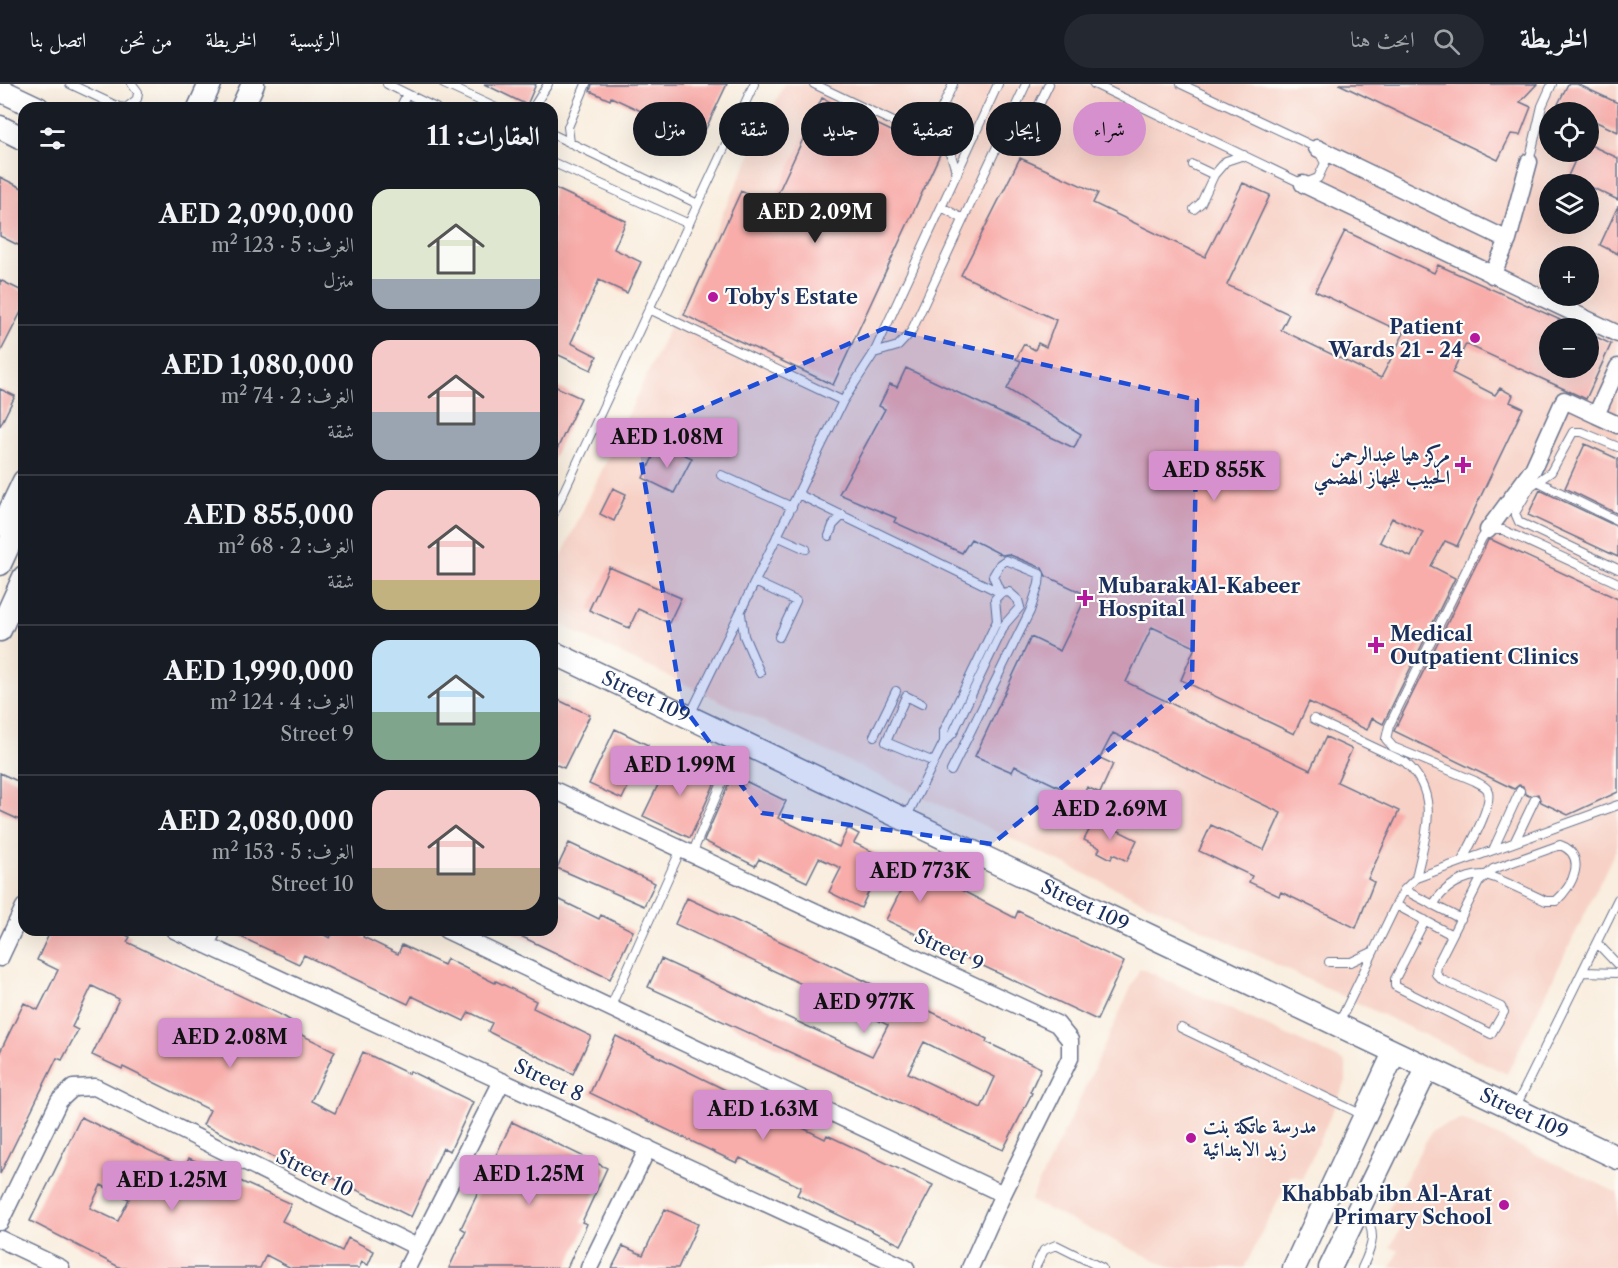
<!DOCTYPE html>
<html lang="ar">
<meta charset="utf-8">
<style>
body{margin:0;font-family:"Libre Caslon Text",Amiri,serif;background:#242831;color:#f1f3f6;direction:rtl;height:100vh;display:flex;flex-direction:column;font-size:22px;white-space:nowrap}
*{box-sizing:border-box;margin:0}
p{font-size:20px;color:#9ea1a6}
.icon{flex:none;width:33px;height:33px;fill:none;stroke:currentColor;stroke-width:2;stroke-linecap:round;stroke-linejoin:round}
.map{position:relative;flex:1;overflow:hidden;direction:ltr}
.drawer{position:absolute;left:18px;top:18px;width:540px;height:834px;display:flex;flex-direction:column;background:#171b24;border-radius:18px;box-shadow:0 6px 24px #0002;direction:rtl}
.drawer>*{flex:none}
.guide{position:absolute;left:576px;top:18px;width:570px;height:54px;direction:rtl;display:flex;gap:12px}
.controls{position:absolute;left:1539px;top:18px;display:grid;gap:12px}
.controls a{display:grid;place-items:center;width:60px;height:60px;border-radius:50%;background:#171b24;box-shadow:0 6px 24px #0002;font-size:30px}
.price{position:absolute;translate:-50% -51px;padding:0 14px;border-radius:6px;background:#d690ce;color:#111;font-size:20px;line-height:39px;filter:drop-shadow(0 2px 3px #0008)}
.price::after{content:'';position:absolute;left:50%;top:36px;width:18px;height:14px;margin-left:-9px;background:inherit;clip-path:polygon(0 0,100% 0,50% 100%)}
.price.selected{background:#222;color:#fff}
ul{padding:0;list-style:none}
li{display:flex;align-items:center;gap:18px;height:150px;padding:0 18px}
li+li{border-top:2px solid #363941}
li span{display:grid;place-items:center;flex:none;width:168px;height:120px;border-radius:18px;color:#555}
li>.icon{margin-inline-start:auto}
span .icon{width:72px;height:72px;fill:#fffc;stroke-width:1}
li b{font-size:26px}
h2{display:flex;justify-content:space-between;align-items:center;height:72px;padding:0 18px;font-size:26px}
.chip{padding:0 21px;border-radius:27px;background:#171b24;box-shadow:0 6px 24px #0002;font-size:21px;line-height:54px}
.chip.selected{background:#d690ce;color:#111}
header{display:flex;align-items:center;gap:36px;box-sizing:border-box;height:84px;padding:0 30px;background:#171b24;border-bottom:2px solid #363941}
header strong{font-size:28px}
nav{display:flex;gap:33px;margin-inline-start:auto;font-size:21px}
.search{width:420px;height:54px;background:#242831;display:flex;align-items:center;gap:15px;box-sizing:border-box;padding:0 21px;border-radius:33px;color:#9ea1a6;font-size:22px}
.map>svg:first-child{display:block}
.built{fill:#f7d1c6;fill-rule:evenodd}
.building{fill:#f8adaa;fill-rule:evenodd}
.lines{fill:none;stroke-linecap:round;stroke-linejoin:round}
.lane-casing{stroke:#69728b;stroke-width:10}
.street-casing{stroke:#69728b;stroke-width:19}
.secondary-casing{stroke:#69728b;stroke-width:25}
.lane{stroke:#fff;stroke-width:8}
.street{stroke:#fff;stroke-width:16}
.secondary{stroke:#fff;stroke-width:22}
.marked{fill:#1d4ed8;fill-opacity:0.2;stroke:#1d4ed8;stroke-width:4.5;stroke-dasharray:12 8;stroke-linejoin:round}
.poi-dot{fill:#b5179e;stroke:#fdfcf7;stroke-width:2}
.labels{text-anchor:middle;dominant-baseline:central;stroke-width:4.5;stroke-linejoin:round;paint-order:stroke}
.poi-label{font-size:20px;font-weight:bold;fill:#1b2f5e;stroke:#fdfcf7;text-anchor:start}
.street-label{font-size:20px;fill:#1b2f5e;stroke:#fdfcf7}
</style>
<header>
<strong>الخريطة</strong>
<div class="search"><svg class="icon" aria-label="search" viewBox="0 0 24 24"><circle cx="10" cy="10" r="6"/><path d="M15 15l6 6"/></svg>ابحث هنا</div>
<nav><a>الرئيسية</a><a>الخريطة</a><a>من نحن</a><a>اتصل بنا</a></nav>
</header>
<div class="map">
<svg width="1618" height="1184" viewBox="0 0 1618 1184">
<rect width="100%" height="100%" fill="#fdfcf7"/>
<filter id="ink" filterUnits="userSpaceOnUse"><feTurbulence type="fractalNoise" baseFrequency=".0167" numOctaves="2"/><feDisplacementMap in="SourceGraphic" scale="12" xChannelSelector="R" yChannelSelector="G"/><feConvolveMatrix kernelMatrix="1 2 1 2 8 2 1 2 1" color-interpolation-filters="sRGB"/></filter>
<filter id="wash" filterUnits="userSpaceOnUse"><feTurbulence type="fractalNoise" baseFrequency=".008" numOctaves="4" result="noise"/><feDisplacementMap in="SourceGraphic" scale="24" xChannelSelector="R" yChannelSelector="G"/><feGaussianBlur stdDeviation="1.35" result="paint"/><feColorMatrix in="noise" values="0 0 0 0 0 0 0 0 0 0 0 0 0 0 0 0 0 1.4 0 .05"/><feComposite in="paint" operator="in"/></filter>
<g filter="url(#wash)">
<rect width="100%" height="100%" fill="#f9eedf"/>
<path class="built" d="M784 0H1618V761L1507 990 552 537V492ZM1550 28H1588V68H1550ZM1550 100H1588V140H1550ZM1550 172H1588V212H1550ZM1550 244H1588V284H1550Z
M1140 884 1346 978V997L1302 1095 1291 1091 1244 1184H1172L1030 1117 1081 1013Z
M1462 1035 1618 1109V1184H1391L1399 1167 1390 1163 1403 1141 1384 1133 1432 1046Z"/>
<g id="blocks">
<path class="building" d="M484 0H536L527 21Z
M592 0H727L701 55 611 13 610 16 590 7Z
M1339 0H1537L1520 18 1531 23 1520 51 1511 50 1498 76Z
M1568 0H1577L1618 19V48L1588 34V28H1577L1558 20Z
M822 14 940 70 833 301 684 231 741 107 772 122Z
M1588 60 1618 74V116L1568 92 1579 68H1588Z
M1020 74 1098 109 1093 119 1205 173 1243 99 1270 111 1227 201 1289 230 1281 246 1381 294 1404 249 1315 207 1345 147 1434 189 1438 181 1578 244H1550V284H1588V249L1611 260 1586 315 1466 260 1452 289 1495 311 1500 304 1513 311 1510 318 1523 324 1457 462 1445 457 1431 482 1455 494 1383 640 1372 634 1367 646 1309 618 1294 650 1181 596 1195 563 1152 543 1126 598 1310 686 1326 653 1352 665 1337 698 1399 727 1368 795 1374 798 1356 844 1281 808 1279 812 1249 798 1252 792 1199 767 1211 741 1264 766 1281 729 1113 649 1100 674 1113 680 1100 709 1087 703 1082 714 1015 682 1012 688 975 672 1031 553 1060 567 1087 511 1046 492 1042 484 1008 470 1002 471 971 455 962 469 894 438 896 434 839 410 885 325 879 322 890 300 897 303 906 284 1074 364 1081 350 1007 305 1021 277 1016 275 1024 260 1035 266 1038 259 1046 263 1056 236 961 191ZM1392 434 1423 448 1411 473 1380 458Z
M0 93 24 105V164L0 152Z
M552 103 626 137 614 165 641 178 627 209 599 196 571 259 597 272 591 286 552 268Z
M1618 122V170L1600 161Z
M0 196 24 208V222L0 269Z
M552 301 581 314 552 376Z
M0 305 15 312 0 342Z
M1585 360 1618 375V430L1565 404Z
M662 361 692 374 674 409 643 394 654 371 657 372Z
M613 404 626 410 614 437 600 430Z
M1540 406 1618 443V473L1528 431Z
M1492 456 1618 515V708L1568 731 1541 718 1538 710 1529 712 1525 710 1523 702 1519 701 1514 705 1394 647 1483 467 1488 456Z
M609 483 681 514 669 539 638 525 629 544 589 526Z
M552 613 590 631 564 684 552 679Z
M615 645 648 661 622 715 589 700Z
M672 672 717 694 690 754 643 732Z
M0 689 24 700V738L0 727Z
M735 692 786 717 778 734 839 763 848 744 859 750 854 759 902 782 905 777 1015 834 1018 827 1124 878 1097 936 886 836 900 808 874 796 861 824 829 808 841 784 819 774 807 798 759 775 755 782 704 757 729 699 731 700Z
M1095 735 1137 756 1127 777 1113 770 1111 775 1098 768 1100 764 1084 756Z
M569 759 655 799 644 822 557 784Z
M552 812 599 835 601 831 633 847 610 895 508 846H552Z
M687 814 949 936 987 955 986 958 1041 984 1030 1008 1032 1009 1003 1066 648 903 661 875 872 972 888 941 675 840ZM924 958 995 993 981 1024 908 989Z
M51 846H115L130 853 127 858 283 932 293 938 289 945 335 967 311 1017 335 1029 363 968 409 990 410 987 473 1018 450 1067 443 1064 411 1133 287 1071 284 1078 203 1041 210 1026 123 983 122 985 92 971 119 915 92 902 72 943 78 946 62 976 57 974 0 1090V968L24 919 38 926 58 886 37 876Z
M226 846H314L330 854 334 846H366L363 853 398 870 402 861 444 881 447 875 495 899 496 897 536 917 533 924 591 952 573 990 491 949 488 947 492 939 469 928 464 937 412 912 408 920 304 871 299 880Z
M616 952 825 1055 827 1051 933 1101 901 1161 797 1111 801 1103 740 1074 737 1079 590 1009Z
M81 1033 185 1084 189 1074 291 1120 282 1137 342 1167 348 1154 374 1167 368 1181 362 1178 359 1184H291L266 1171 260 1184H121L30 1137ZM101 1101 129 1115 118 1137 90 1124Z
M512 1038 607 1084 582 1138 587 1140 567 1184H449L466 1147 461 1144Z
M665 1125 698 1140 678 1184H612L623 1162 643 1171Z"/>
</g>
</g>
<g filter="url(#ink)">
<use href="#blocks" fill-opacity="0" stroke="#69728b" stroke-width="1.5"/>
<g class="lines">
<g class="lane-casing">
<path id="lane" d="M70 0 119 23 126 24 137 15 138 8 132 0
M387 0 436 24
M444 0 496 24
M814 0 942 61 951 71 957 90
M953 0 940 28 941 35 947 40 975 51
M1094 0 1303 100 1318 94 1325 79 1317 64 1181 0
M400 24 407 10
M533 24 548 0
M1027 46 1049 0
M552 50 698 120
M570 59 568 43 586 0
M552 78 689 140
M1529 78 1542 22 1552 0
M1193 81 1214 91 1226 77 1244 71
M942 123 963 135
M1194 125 1201 119 1214 91
M649 225 843 317
M874 269 898 262 911 248 1026 0
M1618 363 1582 348H1573L1551 388 1531 402 1515 429 1519 438 1618 485
M721 391 792 423
M1537 397 1618 437
M798 410 1001 509 1009 508 1018 516 1020 523 1005 540 953 649 944 658 906 734
M552 433 754 0
M777 452 806 465
M829 452 833 441 843 431
M755 498 796 517 779 553
M741 530 744 552 760 589
M922 620 906 612 886 658 934 678
M689 633 843 317 874 269 998 0
M1314 635 1405 678C1442 711 1425 751 1416 794
M874 652 896 607
M944 658V647L997 537 995 515 1001 509
M951 687 1030 527 1039 500 1040 490 1006 476 1000 480 993 492 1000 508
M1515 757 1535 715
M1493 766 1520 707
M692 770 739 658
M1463 775C1470 761 1495 718 1487 705 1485 702 1478 699 1475 697L1393 663 1386 655 1389 642 1482 454 1488 446H1503L1618 499
M1404 806 1461 835
M1396 821 1452 851
M1425 836 1395 895V902L1491 950 1504 928 1501 923 1442 896 1436 890 1437 881 1479 798 1493 785 1560 761C1588 771 1573 802 1556 817H1546C1534 812 1494 791 1484 791 1463 791 1443 804 1433 821
M1597 859 1618 881
M1329 878H1351L1372 868
M1584 888 1618 889
M610 924 681 765
M1339 939 1396 821 1404 806 1416 794 1618 721
M1181 944 1365 1032
M1515 1024 1618 815
M1035 1184 1044 1166 1056 1161 1102 1184
M1362 1184C1375 1157 1375 1151 1364 1122"/>
</g>
<g class="street-casing">
<path id="street" d="M1317 64 1508 156
M1303 100 1618 250
M1492 191 1508 156 1529 78
M1596 331 1618 341
M1488 446 1533 385 1564 316 1596 331 1618 283
M552 705 1057 940 1070 956V974L1003 1110 970 1184
M174 846 906 1184
M446 846 1003 1110
M206 861 213 846
M0 874 24 823
M0 1138 59 1017 73 1004 95 1003 417 1163
M0 1155 61 1184
M407 1184 502 997
M589 1184 648 1064"/>
</g>
<g class="secondary-casing">
<g id="secondary">
<path d="M0 6 38 24"/>
<path d="M199 24 210 0"/>
<path d="M242 24 253 0"/>
<path d="M0 43 24 55"/>
<path d="M3 441 24 397"/>
<path d="M0 480 24 428"/>
<path d="M0 546 24 493"/>
<path id="s1" d="M552 568 1618 1074"/>
<path d="M1294 1184 1394 969"/>
<path d="M1330 1184 1427 985"/>
</g>
</g>
<use href="#lane" class="lane"/>
<use href="#street" class="street"/>
<use href="#secondary" class="secondary"/>
</g>
</g>
<path class="marked" d="M885 244 1197 316 1192 598 992 760 762 729 682 621 637 352Z"/>
<g class="poi-dot">
<circle cx="713" cy="213" r="6"/>
<circle cx="1475" cy="254" r="6"/>
<path d="M1460 372h6v6h6v6h-6v6h-6v-6h-6v-6h6z"/>
<path d="M1082 505h6v6h6v6h-6v6h-6v-6h-6v-6h6z"/>
<path d="M1373 552h6v6h6v6h-6v6h-6v-6h-6v-6h6z"/>
<circle cx="1191" cy="1054" r="6"/>
<circle cx="1504" cy="1121" r="6"/>
</g>
<g class="labels">
<g class="poi-label">
<text x="725" y="213">Toby's Estate</text>
<text x="1463" y="243" text-anchor="end">Patient<tspan x="1463" dy="23">Wards 21 - 24</tspan></text>
<text x="1450" y="370" text-anchor="end">مركز هيا عبدالرحمن<tspan x="1450" dy="23">الحبيب للجهاز الهضمي</tspan></text>
<text x="1098" y="502">Mubarak Al-Kabeer<tspan x="1098" dy="23">Hospital</tspan></text>
<text x="1390" y="550">Medical<tspan x="1390" dy="23">Outpatient Clinics</tspan></text>
<text x="1203" y="1042">مدرسة عاتكة بنت<tspan x="1203" dy="23">زيد الابتدائية</tspan></text>
<text x="1492" y="1110" text-anchor="end">Khabbab ibn Al-Arat<tspan x="1492" dy="23">Primary School</tspan></text>
</g>
<g class="street-label">
<text stroke="none"><textPath href="#s1" startOffset="104">Street 109</textPath></text>
<text stroke="none"><textPath href="#s1" startOffset="590">Street 109</textPath></text>
<text transform="translate(949 866) rotate(25)">Street 9</text>
<text transform="translate(549 996) rotate(25)">Street 8</text>
<text stroke="none"><textPath href="#s1" startOffset="1076">Street 109</textPath></text>
<text transform="translate(315 1089) rotate(26)">Street 10</text>
</g>
</g>
</svg>
<div class="controls">
<a><svg class="icon" aria-label="locate" viewBox="0 0 24 24"><circle cx="12" cy="12" r="6"/><path d="M12 2v4M12 18v4M2 12h4M18 12h4"/></svg></a>
<a><svg class="icon" aria-label="layers" viewBox="0 0 24 24"><path d="M12 4l9 5-9 5-9-5zM3 14l9 5 9-5"/></svg></a>
<a>+</a>
<a>−</a>
</div>
<b class="price selected" style="left:815px;top:160px">AED 2.09M</b>
<b class="price" style="left:667px;top:385px">AED 1.08M</b>
<b class="price" style="left:1214px;top:418px">AED 855K</b>
<b class="price" style="left:680px;top:713px">AED 1.99M</b>
<b class="price" style="left:1110px;top:757px">AED 2.69M</b>
<b class="price" style="left:920px;top:819px">AED 773K</b>
<b class="price" style="left:864px;top:950px">AED 977K</b>
<b class="price" style="left:230px;top:985px">AED 2.08M</b>
<b class="price" style="left:763px;top:1057px">AED 1.63M</b>
<b class="price" style="left:529px;top:1122px">AED 1.25M</b>
<b class="price" style="left:172px;top:1128px">AED 1.25M</b>
<div class="guide">
<a class="chip selected">شراء</a>
<a class="chip">إيجار</a>
<a class="chip">تصفية</a>
<a class="chip">جديد</a>
<a class="chip">شقة</a>
<a class="chip">منزل</a>
</div>
<section class="drawer">
<h2>العقارات: 11<svg class="icon" aria-label="filters" viewBox="0 0 24 24"><path d="M4 7h16M4 17h16"/><circle cx="9" cy="7" r="2"/><circle cx="15" cy="17" r="2"/></svg></h2>
<ul>
<li><span style="background:linear-gradient(#dfe7d0 75%,#9aa5b1 0)"><svg class="icon" aria-label="home" viewBox="0 0 24 24"><path d="M3 11l9-7 9 7M6 9v11h12V9"/></svg></span><div><b>AED 2,090,000</b><p>الغرف: 5 · 123 m²</p><p>منزل</p></div></li>
<li><span style="background:linear-gradient(#f6c9c9 60%,#9aa5b1 0)"><svg class="icon" aria-label="home" viewBox="0 0 24 24"><path d="M3 11l9-7 9 7M6 9v11h12V9"/></svg></span><div><b>AED 1,080,000</b><p>الغرف: 2 · 74 m²</p><p>شقة</p></div></li>
<li><span style="background:linear-gradient(#f6c9c9 75%,#c2b280 0)"><svg class="icon" aria-label="home" viewBox="0 0 24 24"><path d="M3 11l9-7 9 7M6 9v11h12V9"/></svg></span><div><b>AED 855,000</b><p>الغرف: 2 · 68 m²</p><p>شقة</p></div></li>
<li><span style="background:linear-gradient(#bfe0f5 60%,#7fa58c 0)"><svg class="icon" aria-label="home" viewBox="0 0 24 24"><path d="M3 11l9-7 9 7M6 9v11h12V9"/></svg></span><div><b>AED 1,990,000</b><p>الغرف: 4 · 124 m²</p><p>Street 9</p></div></li>
<li><span style="background:linear-gradient(#f6c9c9 65%,#b9a48a 0)"><svg class="icon" aria-label="home" viewBox="0 0 24 24"><path d="M3 11l9-7 9 7M6 9v11h12V9"/></svg></span><div><b>AED 2,080,000</b><p>الغرف: 5 · 153 m²</p><p>Street 10</p></div></li>
</ul>
</section>
</div>
